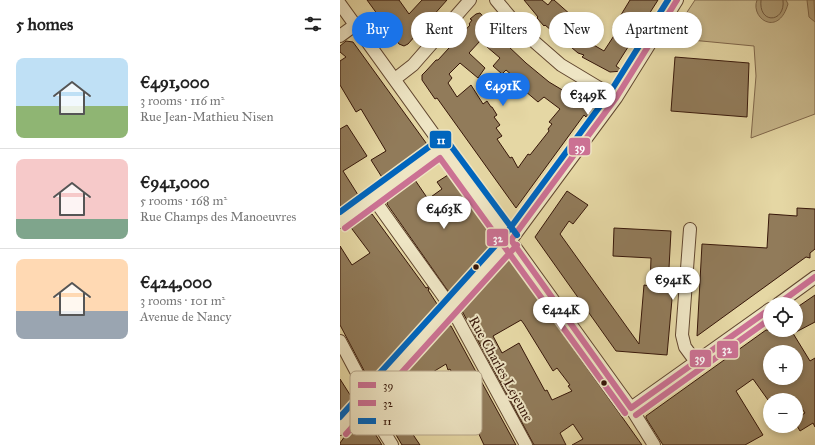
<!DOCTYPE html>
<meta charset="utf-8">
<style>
body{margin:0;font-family:"IM FELL Great Primer",serif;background:#f6f6f6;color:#222;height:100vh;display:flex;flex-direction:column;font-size:15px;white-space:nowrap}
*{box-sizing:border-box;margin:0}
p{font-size:13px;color:#767676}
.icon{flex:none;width:22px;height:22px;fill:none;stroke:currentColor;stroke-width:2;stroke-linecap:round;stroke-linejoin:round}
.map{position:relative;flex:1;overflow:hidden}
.details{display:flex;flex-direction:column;background:#fff;width:340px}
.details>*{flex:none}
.top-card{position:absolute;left:12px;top:12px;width:380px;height:36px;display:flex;gap:8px}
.controls{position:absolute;left:423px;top:297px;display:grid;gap:8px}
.controls a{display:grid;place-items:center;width:40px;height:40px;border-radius:50%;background:#fff;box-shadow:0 2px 6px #0003;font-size:20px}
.price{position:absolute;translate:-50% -34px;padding:0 9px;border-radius:14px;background:#fff;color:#222;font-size:13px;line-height:26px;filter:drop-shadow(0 1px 2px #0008)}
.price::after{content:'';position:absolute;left:50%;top:24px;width:12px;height:9px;margin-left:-6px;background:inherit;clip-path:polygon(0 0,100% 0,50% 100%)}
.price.current{background:#1a73e8;color:#fff}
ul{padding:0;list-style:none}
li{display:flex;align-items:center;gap:12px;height:100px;padding:0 16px}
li+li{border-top:1px solid #e0e0e0}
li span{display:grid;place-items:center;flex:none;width:112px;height:80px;border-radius:8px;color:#555}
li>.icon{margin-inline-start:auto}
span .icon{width:48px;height:48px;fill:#fffc;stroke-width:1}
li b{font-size:17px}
h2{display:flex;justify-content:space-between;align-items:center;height:48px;padding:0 16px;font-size:17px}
.pill{padding:0 14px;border-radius:18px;background:#fff;box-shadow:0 2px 6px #0003;font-size:14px;line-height:36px}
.pill.current{background:#1a73e8;color:#fff}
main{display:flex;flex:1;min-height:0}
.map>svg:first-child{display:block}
.green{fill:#c7b68a;stroke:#7f664a}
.water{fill:#aa966f;stroke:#7c6346}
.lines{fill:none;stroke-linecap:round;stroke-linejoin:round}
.shore{stroke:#70563c;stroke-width:1}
.building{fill:#917b5a;stroke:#371709;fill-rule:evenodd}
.street-casing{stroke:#624730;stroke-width:14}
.street{stroke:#eee5c4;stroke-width:12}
.bus-1-casing{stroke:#eee5c4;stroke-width:9}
.bus-2-casing{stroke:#eee5c4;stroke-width:9}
.bus-3-casing{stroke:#eee5c4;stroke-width:9}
.bus-1{stroke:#cb7193;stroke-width:6}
.bus-2{stroke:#cb7193;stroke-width:6}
.bus-3{stroke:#0065bd;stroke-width:6}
.bus-dot{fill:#371709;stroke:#eee5c4;stroke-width:1.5}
.labels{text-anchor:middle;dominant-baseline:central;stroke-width:4;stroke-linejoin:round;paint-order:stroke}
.street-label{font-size:14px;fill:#371709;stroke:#eee5c4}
.key{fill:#eee5c4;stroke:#b7a78c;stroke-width:1}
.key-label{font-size:11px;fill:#371709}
.line-badge{stroke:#eee5c4;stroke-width:1.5}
.badge-label{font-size:11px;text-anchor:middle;font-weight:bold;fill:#fff}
</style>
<main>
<section class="details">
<h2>5 homes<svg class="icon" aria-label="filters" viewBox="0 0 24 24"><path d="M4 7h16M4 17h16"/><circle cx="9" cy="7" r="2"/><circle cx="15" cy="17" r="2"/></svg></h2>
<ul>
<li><span style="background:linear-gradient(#bfe0f5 60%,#8fb573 0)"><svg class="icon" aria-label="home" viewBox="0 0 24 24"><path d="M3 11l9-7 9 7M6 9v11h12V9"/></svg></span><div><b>€491,000</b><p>3 rooms · 116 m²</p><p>Rue Jean-Mathieu Nisen</p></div></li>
<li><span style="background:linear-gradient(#f6c9c9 75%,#7fa58c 0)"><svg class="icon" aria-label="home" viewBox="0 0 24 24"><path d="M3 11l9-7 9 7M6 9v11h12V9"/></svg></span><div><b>€941,000</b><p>5 rooms · 168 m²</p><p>Rue Champs des Manoeuvres</p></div></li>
<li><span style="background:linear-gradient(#ffd9b3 65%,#9aa5b1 0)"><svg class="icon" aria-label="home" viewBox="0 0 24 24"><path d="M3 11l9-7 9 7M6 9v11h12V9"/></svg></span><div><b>€424,000</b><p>3 rooms · 101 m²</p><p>Avenue de Nancy</p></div></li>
</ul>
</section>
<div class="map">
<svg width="475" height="445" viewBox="0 0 475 445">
<rect width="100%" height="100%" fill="#e5d7a4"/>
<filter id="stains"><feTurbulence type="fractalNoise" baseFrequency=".005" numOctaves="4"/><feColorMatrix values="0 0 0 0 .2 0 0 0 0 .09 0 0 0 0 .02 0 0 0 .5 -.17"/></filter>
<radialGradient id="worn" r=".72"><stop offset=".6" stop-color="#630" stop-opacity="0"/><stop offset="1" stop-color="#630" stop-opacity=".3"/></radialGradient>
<path class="green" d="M355 0H475V114L411 138 416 76 414 46 330 38Z"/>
<path class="water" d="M417 0H446L448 4C438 38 410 18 417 0Z
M467 0H474L475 22 469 17Z"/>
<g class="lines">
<path class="shore" d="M421 0C418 25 446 23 443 0"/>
</g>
<path class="building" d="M27 0H59L69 14 82 0H107L68 44 64 46 59 44Z
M184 0H202L208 5 212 0H214L240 23 236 27 252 44 264 51 277 31 273 28 290 0H318L276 66 283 71 270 72 242 57 244 55 238 53 205 25 204 26 197 18 198 17Z
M140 13 169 45 168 46 186 63 209 82 249 106 250 112 246 117 244 115 176 208 97 98 95 99 82 80V75L86 71 96 60H98L130 25 129 24 132 20 130 19 136 14ZM140 41 160 58 153 66 162 74 166 70 187 88 185 91 198 102 204 97 220 109 209 122 212 124 208 129 209 131 190 155 188 154 178 168 172 157 170 158 157 139 162 136 156 128 160 125 154 117 157 115 152 107H151L147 101 143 104 131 85 117 97 108 83 112 78 109 74 120 63 138 78 145 68 129 53Z
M6 41 13 42 89 147 76 157 52 170 53 172 43 179 31 160 46 151 21 109 16 112 0 85V61L6 57 0 52V46Z
M335 57 409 63 407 117 331 111Z
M7 125 27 156 3 171 20 198 0 212V129Z
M108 175 143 222 145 224H146L158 240V243L138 263 115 291H108L47 204 48 199 75 180 88 199 102 189 97 182Z
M227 191 248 205 233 224 229 221 220 234 299 344 304 285 310 286 311 258 273 256 274 228 331 231 329 268H332L331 288H333L327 355 276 351 195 237Z
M457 208 475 209V249L470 253V258L466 257 357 336 362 244 427 248 429 214 457 216Z
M25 213 32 214 86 288 88 287 89 290H88L97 304V309L34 380H29L0 325V246L12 265 30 253 9 225Z
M163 260H170L302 445H232L243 439 233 424 220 433 226 445H194L122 311 123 306 128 299ZM181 320 184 324 213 371 217 368 230 385 228 386 232 391 212 400 207 390 205 391 179 343 162 353 153 336Z
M475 295V322L456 332V308Z
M106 325 111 326 176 445H144L137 430 121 404 125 403 121 396 123 394 110 369 108 370 106 364 88 375 92 381 68 396 69 399 65 401 76 422 68 427 80 445H62L55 433 56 432 39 399Z
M426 330H451L470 361 475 358V427L473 423 460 431 456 424V419L465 413 456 400H428L413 379 396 391 423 435 405 445H323L306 418V416ZM430 352H456V378H430Z
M0 379 14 401 0 417Z
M19 419H26L42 445H0V443L10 429Z"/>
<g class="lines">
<g class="street-casing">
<path id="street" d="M156 0 182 31 221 65 276 98
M0 4 291 408 314 445
M0 36 15 25
M55 79 73 65 130 0
M33 198 111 307 186 445
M0 222 102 147
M350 229 342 335 345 347 356 362
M438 304 475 277
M0 341 27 392 32 413 52 445
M291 408 430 309
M0 429 171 240 276 98 337 0"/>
</g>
<use href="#street" class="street"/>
<g class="bus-1-casing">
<path id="bus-1" d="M171 240 276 98 337 0
M171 240 291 408
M438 304 475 277
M291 408 430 309"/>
</g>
<g class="bus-2-casing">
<path id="bus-2" d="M5 228 100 158 285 413
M296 415 430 319
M6 434 177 245"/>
</g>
<g class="bus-3-casing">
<path id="bus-3" d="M0 212 97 141 103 139 108 142 177 235
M0 417 165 235 269 94 328 0"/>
</g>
<use href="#bus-1" class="bus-1"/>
<use href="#bus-2" class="bus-2"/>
<use href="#bus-3" class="bus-3"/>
</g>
<g class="bus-dot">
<circle cx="136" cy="267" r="3.5"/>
<circle cx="264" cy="383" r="3.5"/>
</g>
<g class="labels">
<g class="street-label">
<text transform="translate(161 369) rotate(61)">Rue Charles Lejeune</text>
</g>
</g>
<rect x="10" y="371" width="132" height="64" rx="6" class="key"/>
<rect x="18" y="382" width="18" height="6" fill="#cb7193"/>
<rect x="18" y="400" width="18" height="6" fill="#cb7193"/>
<rect x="18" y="418" width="18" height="6" fill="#0065bd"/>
<g class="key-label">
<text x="43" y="389">39</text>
<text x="43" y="407">32</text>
<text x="43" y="425">11</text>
</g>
<g class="line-badge">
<rect x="89" y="130" width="23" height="19" rx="4" fill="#0065bd"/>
<rect x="228" y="137" width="23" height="19" rx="4" fill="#cb7193"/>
<rect x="146" y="228" width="23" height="19" rx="4" fill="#cb7193"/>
<rect x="376" y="340" width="23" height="19" rx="4" fill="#cb7193"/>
<rect x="349" y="349" width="23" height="19" rx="4" fill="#cb7193"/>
</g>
<g class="badge-label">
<text x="101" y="144">11</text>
<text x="240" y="151">39</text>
<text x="158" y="242">32</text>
<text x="387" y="353">32</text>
<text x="360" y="362">39</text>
</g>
<rect width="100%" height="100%" filter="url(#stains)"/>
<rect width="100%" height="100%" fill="url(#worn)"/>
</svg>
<div class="controls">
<a><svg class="icon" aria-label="locate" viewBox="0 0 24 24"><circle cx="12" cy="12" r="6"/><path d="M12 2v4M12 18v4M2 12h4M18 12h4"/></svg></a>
<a>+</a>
<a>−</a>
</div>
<b class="price current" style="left:163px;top:107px">€491K</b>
<b class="price" style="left:248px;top:116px">€349K</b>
<b class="price" style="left:104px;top:230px">€463K</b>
<b class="price" style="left:333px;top:301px">€941K</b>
<b class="price" style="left:221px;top:331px">€424K</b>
<div class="top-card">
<a class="pill current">Buy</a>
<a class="pill">Rent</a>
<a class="pill">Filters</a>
<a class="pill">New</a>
<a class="pill">Apartment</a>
</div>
</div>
</main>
